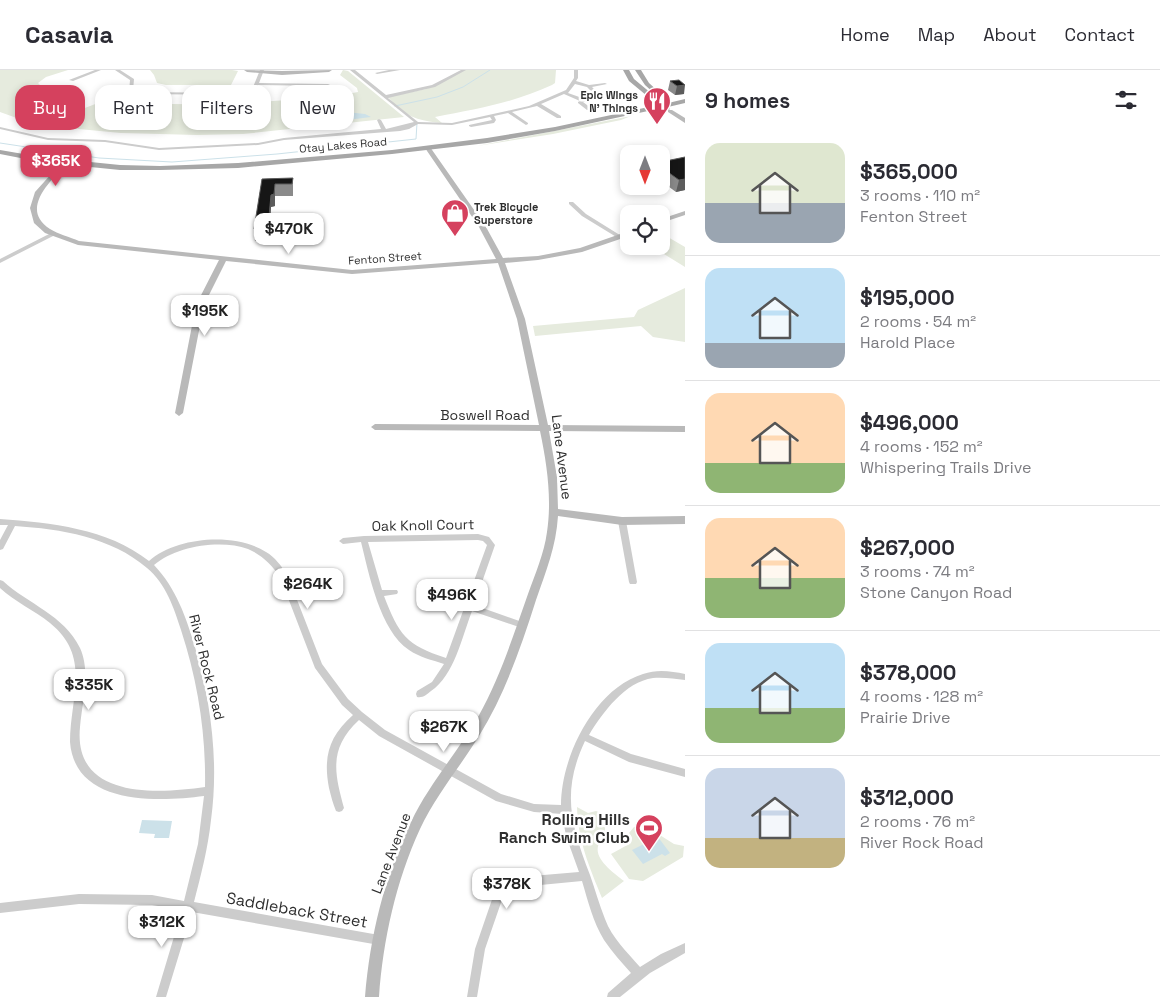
<!DOCTYPE html>
<meta charset="utf-8">
<style>
body{margin:0;font-family:"Space Grotesk",sans-serif;background:#f7f7f7;color:#2b2b33;height:100vh;display:flex;flex-direction:column;font-size:19px;white-space:nowrap}
*{box-sizing:border-box;margin:0}
p{font-size:16px;color:#7c7c81}
.icon{flex:none;width:28px;height:28px;fill:none;stroke:currentColor;stroke-width:2;stroke-linecap:round;stroke-linejoin:round}
.map{position:relative;flex:1;overflow:hidden}
.panel{display:flex;flex-direction:column;background:#fff;width:475px}
.panel>*{flex:none}
.guide{position:absolute;left:15px;top:15px;width:475px;height:45px;display:flex;gap:10px}
.needle{width:32px;rotate:180deg}
.tools{position:absolute;left:620px;top:75px;display:grid;gap:10px}
.tools a{display:grid;place-items:center;width:50px;height:50px;border-radius:10px;background:#fff;box-shadow:0 2px 8px #0003;font-size:25px}
.price{position:absolute;translate:-50% -42px;padding:0 11px;border-radius:10px;background:#fff;color:#222;font-size:16px;line-height:32px;filter:drop-shadow(0 1px 2px #0008)}
.price::after{content:'';position:absolute;left:50%;top:30px;width:15px;height:11px;margin-left:-8px;background:inherit;clip-path:polygon(0 0,100% 0,50% 100%)}
.price.current{background:#d5415e;color:#fff}
ul{padding:0;list-style:none}
li{display:flex;align-items:center;gap:15px;height:125px;padding:0 20px}
li+li{border-top:1px solid #e1e1e2}
li span{display:grid;place-items:center;flex:none;width:140px;height:100px;border-radius:15px;color:#555}
li>.icon{margin-inline-start:auto}
span .icon{width:60px;height:60px;fill:#fffc;stroke-width:1}
li b{font-size:21px}
h2{display:flex;justify-content:space-between;align-items:center;height:60px;padding:0 20px;font-size:21px}
.chip{padding:0 18px;border-radius:15px;background:#fff;box-shadow:0 2px 8px #0003;font-size:18px;line-height:45px}
.chip.current{background:#d5415e;color:#fff}
header{display:flex;align-items:center;gap:30px;box-sizing:border-box;height:70px;padding:0 25px;background:#fff;border-bottom:1px solid #e1e1e2}
header strong{font-size:24px}
nav{display:flex;gap:28px;margin-inline-start:auto;font-size:18px}
main{display:flex;flex:1;min-height:0}
.map>svg:first-child{display:block}
.green{fill:#e6ebde}
.water{fill:#cce1e9}
.lines{fill:none;stroke-linecap:round;stroke-linejoin:round}
.stream{stroke:#cce1e9;stroke-width:1}
.street{fill:#ccc;fill-rule:evenodd}
.secondary{fill:#b9b9b9;fill-rule:evenodd}
.primary{fill:#a7a7a7;fill-rule:evenodd}
.wall{fill:#8a8a8a}
.shaded-wall{fill:#5c5c5c}
.building{fill:#161616;stroke:#5c5c5c}
.labels{text-anchor:middle;dominant-baseline:central;stroke-width:5;stroke-linejoin:round;paint-order:stroke}
.far-poi-label{font-size:11px;font-weight:bold;fill:#2f2f2f;stroke:#fff;text-anchor:end}
.far-street-label{font-size:11px;fill:#2f2f2f;stroke:#fff}
.street-label{font-size:14px;fill:#2f2f2f;stroke:#fff}
.near-poi-label{font-size:16px;font-weight:bold;fill:#2f2f2f;stroke:#fff;text-anchor:end}
.near-street-label{font-size:16px;fill:#2f2f2f;stroke:#fff}
</style>
<header>
<strong>Casavia</strong>
<nav><a>Home</a><a>Map</a><a>About</a><a>Contact</a></nav>
</header>
<main>
<div class="map">
<svg width="685" height="927" viewBox="0 0 685 927">
<rect width="100%" height="100%" fill="#fff"/>
<path class="green" d="M0 0H68L46 7 38 13 43 18 53 42 77 41 98 33 249 35 259 32 330 27 358 22 357 18 340 5 343 0 348 1 404 47 243 64 197 65 121 63 36 55 0 42Z
M150 0H232L238 1 231 15H166L157 13 154 5Z
M462 0H556L555 13 552 15C513 33 477 39 435 47L442 53C425 52 409 48 396 36 393 33 391 30 388 27L426 19Z
M631 46 621 50 553 64 477 76Z
M661 163 685 177V197L651 176H661Z
M685 218V272L653 267 641 256 535 266 533 256 634 247 638 240Z
M577 737 588 743 596 741 605 745V761L609 764C607 768 603 768 600 772 590 787 614 803 624 811L602 828C589 796 578 771 577 737Z
M644 755 674 774 684 776 683 787 643 811 629 809 611 784 631 773 632 768 629 763 634 757Z"/>
<path class="water" d="M346 42 365 44 371 47 331 52 321 50 323 47Z
M142 750 172 751 169 768H154L155 764 139 763Z
M658 767 670 783 665 786 662 784 643 794 632 780Z"/>
<g class="lines">
<path class="stream" d="M395 36 437 27 463 17 490 0
M0 73 99 88 172 92 277 84 416 69 417 53"/>
<path class="street" d="M95 0H101L73 11 69 10Z
M115 0H120L134 9 133 21 134 22 249 23 251 22 260 0H264L259 13 328 14 330 15 328 16 258 15 255 24 249 25 134 24 129 22 130 10Z
M350 0H355L386 25 432 15 461 0H466L435 17 388 28 418 52 452 53 529 36 566 20 574 8V0H578V8L576 11 589 15 605 13 607 14 592 17 601 26 583 32 591 38V40H587L578 33V32L580 31 564 24 541 34 561 46V48H557L537 36 512 42 528 53V54L526 55 508 43 494 46 496 50 494 53 471 57 469 56V55L492 50 490 47 452 55 418 54 409 59 400 61 284 70 258 75 159 80 105 72 48 70 0 59V57L48 68 105 70 159 78 258 73 284 68 381 59 377 50 379 49 381 50 386 59 414 52ZM575 14 587 17 596 26 585 29 568 23Z
M389 0H400L377 4 375 3Z
M569 132H573L586 144 623 167 618 168 582 146 569 134Z
M53 162 55 163V165L0 193V189Z
M622 448 626 451 637 512 636 514H630L629 512 618 451Z
M0 449C51 453 107 458 149 491 176 467 235 462 266 482 275 487 281 496 287 504L322 594 348 629 362 642 385 660 501 724 534 734 561 735C561 687 594 619 643 604 657 599 671 601 685 604V610C675 609 664 607 653 608 625 612 603 642 589 665L631 684 685 699V707L629 692 585 671C561 722 571 755 590 805 595 819 599 834 605 849 612 868 627 882 640 897L661 884 685 873V883L650 903 620 927H607L608 923 631 903C622 893 612 882 604 870 593 852 588 831 582 811L509 818 505 821 485 879 477 927H467L475 879 497 815 507 808 579 802 566 766 562 744 534 742 496 731 379 666 359 650C329 678 334 702 344 738L342 741 339 742 336 741C333 734 331 726 329 718 323 687 329 666 353 645L342 635 315 598 280 507C272 495 262 485 248 479 221 469 176 476 154 495 176 518 186 547 195 577 211 632 219 692 211 750 208 778 201 805 194 832L379 865 383 866 384 870 383 874 379 875 192 842 166 927H156L182 840 152 835 79 834 0 843V833L79 824 152 825 184 831 198 774 204 726C158 732 75 736 70 672 70 627 92 587 50 553 34 540 15 532 0 518V510L3 511C28 534 64 545 80 578 91 602 82 632 80 657 73 729 156 724 205 717 206 664 198 612 181 560 174 538 166 514 147 498 111 467 61 459 15 456L3 479 0 480V470L8 455H0Z
M478 464 489 467 495 475 474 535 525 553 526 555 525 557 522 558 472 541C462 567 454 606 431 621 426 625 423 628 417 627L416 624 417 621 432 612 444 594C432 590 419 587 409 580 380 561 369 504 361 472L343 474 339 471 343 468 364 466ZM478 470 483 471 487 475 446 588C406 575 399 565 384 526L397 524 398 522 397 520H382L368 472Z"/>
<path class="secondary" d="M244 0 282 1 332 0 329 2 282 5 247 2Z
M668 40H672L685 48V53L668 42Z
M428 76 430 77 486 157 503 188 538 186 580 178 629 161V166L582 182 538 190 505 193 525 249 548 355 685 356V362L549 361 557 407 558 439 622 447 685 446V454L622 455 558 446C556 477 546 501 536 530 521 577 505 624 479 666 460 697 436 725 420 759 396 811 383 870 379 927H365C370 867 384 807 411 752 429 714 457 683 478 647 500 608 513 566 528 524 535 504 544 484 547 462 552 429 547 394 540 361L375 360 371 357 375 354 539 355 517 249 498 193 352 204 226 191 204 235 183 343 179 346 175 343 196 235 219 190 78 175 45 163 34 153 30 138 35 122 62 92H66V94C51 111 19 139 50 159 58 164 70 167 79 171L352 200 496 189 479 157 425 78Z
M685 141V145L661 153V149Z"/>
<path class="primary" d="M623 0H629L634 9 664 34 685 29V33L668 37 670 39 667 41 662 38 555 61 487 73 392 84 238 98 160 100H120L41 92 0 84V80L41 87 120 95 160 96 238 93 392 80 487 68 555 57 658 35 629 11Z
M635 0H641L649 13 660 23V25H656L645 15Z"/>
</g>
<path class="wall" d="M679 10 684 24 675 25 668 20 670 11Z
M685 87V120L676 122 661 111V92Z
M293 108V126H275V136L271 137 269 170 267 173H258V171H255L254 159 262 109Z"/>
<path class="shaded-wall" d="M685 15 684 24 675 25 677 16Z
M685 109V120L676 122 679 110Z
M275 114V136L271 137 269 170 267 173 266 161 271 125Z"/>
<path class="building" d="M679 10 685 15 677 16 670 11Z
M685 87V109L679 110 661 97V92Z
M293 108 292 114H275L274 124 271 125 268 157 266 161H258V158L254 159 262 109Z"/>
<defs>
<g id="restaurant-pin" transform="scale(1.4375)"><path d="M0 17L-7.5 6A9.5 9.5 0 1 1 7.5 6Z" fill="#d5415e" stroke="#fff"/><path d="M-5-6h1v4h1v-4h1v4h1v-4h1v5L-1.5 .5V6h-2V.5L-5-1ZM5-6V6H3V1.5H1.5Q1.5-4 5-6Z" fill="#fff"/></g>
<g id="shop-pin" transform="scale(1.4375)"><path d="M0 17L-7.5 6A9.5 9.5 0 1 1 7.5 6Z" fill="#d5415e" stroke="#fff"/><path d="M-5-2.5h2.3a2.7 3.5 0 0 1 5.4 0H5L5.5 6h-11ZM-1.5-2.5h3a1.5 2.3 0 0 0-3 0Z" fill="#fff"/></g>
<g id="stadium-pin" transform="scale(1.4375)"><path d="M0 17L-7.5 6A9.5 9.5 0 1 1 7.5 6Z" fill="#d5415e" stroke="#fff"/><path d="M0-5a6.5 5 0 1 0 0 10a6.5 5 0 1 0 0-10ZM-3.5-1.8h7v3.6h-7Z" fill="#fff"/></g>
</defs>
<g fill-rule="evenodd">
<use href="#restaurant-pin" x="657" y="31"/>
<use href="#shop-pin" x="455" y="143"/>
<use href="#stadium-pin" x="649" y="758"/>
</g>
<g class="labels">
<g class="far-poi-label">
<text x="638" y="25">Epic Wings<tspan x="638" dy="13">N' Things</tspan></text>
<text x="474" y="137" text-anchor="start">Trek Bicycle<tspan x="474" dy="13">Superstore</tspan></text>
</g>
<g class="far-street-label">
<text transform="translate(343 75) rotate(-5)">Otay Lakes Road</text>
<text transform="translate(385 188) rotate(-4)">Fenton Street</text>
</g>
<g class="street-label">
<text x="485" y="345">Boswell Road</text>
<text transform="translate(562 387) rotate(83)">Lane Avenue</text>
<text transform="translate(423 455) rotate(-1)">Oak Knoll Court</text>
<text transform="translate(207 597) rotate(76)">River Rock Road</text>
<text transform="translate(391 783) rotate(-69)">Lane Avenue</text>
</g>
<g class="near-poi-label">
<text x="630" y="749">Rolling Hills<tspan x="630" dy="18">Ranch Swim Club</tspan></text>
</g>
<g class="near-street-label">
<text transform="translate(297 840) rotate(10)">Saddleback Street</text>
</g>
</g>
</svg>
<div class="tools">
<a><svg class="needle" viewBox="-14 -14 28 28"><path d="M0-13l5 13h-10z" fill="#e53935"/><path d="M0 13l5-13h-10z" fill="#7c7c81"/></svg></a>
<a><svg class="icon" aria-label="locate" viewBox="0 0 24 24"><circle cx="12" cy="12" r="6"/><path d="M12 2v4M12 18v4M2 12h4M18 12h4"/></svg></a>
</div>
<b class="price current" style="left:56px;top:117px">$365K</b>
<b class="price" style="left:289px;top:185px">$470K</b>
<b class="price" style="left:205px;top:267px">$195K</b>
<b class="price" style="left:308px;top:540px">$264K</b>
<b class="price" style="left:452px;top:551px">$496K</b>
<b class="price" style="left:89px;top:641px">$335K</b>
<b class="price" style="left:444px;top:683px">$267K</b>
<b class="price" style="left:507px;top:840px">$378K</b>
<b class="price" style="left:162px;top:878px">$312K</b>
<div class="guide">
<a class="chip current">Buy</a>
<a class="chip">Rent</a>
<a class="chip">Filters</a>
<a class="chip">New</a>
</div>
</div>
<section class="panel">
<h2>9 homes<svg class="icon" aria-label="filters" viewBox="0 0 24 24"><path d="M4 7h16M4 17h16"/><circle cx="9" cy="7" r="2"/><circle cx="15" cy="17" r="2"/></svg></h2>
<ul>
<li><span style="background:linear-gradient(#dfe7d0 60%,#9aa5b1 0)"><svg class="icon" aria-label="home" viewBox="0 0 24 24"><path d="M3 11l9-7 9 7M6 9v11h12V9"/></svg></span><div><b>$365,000</b><p>3 rooms · 110 m²</p><p>Fenton Street</p></div></li>
<li><span style="background:linear-gradient(#bfe0f5 75%,#9aa5b1 0)"><svg class="icon" aria-label="home" viewBox="0 0 24 24"><path d="M3 11l9-7 9 7M6 9v11h12V9"/></svg></span><div><b>$195,000</b><p>2 rooms · 54 m²</p><p>Harold Place</p></div></li>
<li><span style="background:linear-gradient(#ffd9b3 70%,#8fb573 0)"><svg class="icon" aria-label="home" viewBox="0 0 24 24"><path d="M3 11l9-7 9 7M6 9v11h12V9"/></svg></span><div><b>$496,000</b><p>4 rooms · 152 m²</p><p>Whispering Trails Drive</p></div></li>
<li><span style="background:linear-gradient(#ffd9b3 60%,#8fb573 0)"><svg class="icon" aria-label="home" viewBox="0 0 24 24"><path d="M3 11l9-7 9 7M6 9v11h12V9"/></svg></span><div><b>$267,000</b><p>3 rooms · 74 m²</p><p>Stone Canyon Road</p></div></li>
<li><span style="background:linear-gradient(#bfe0f5 65%,#8fb573 0)"><svg class="icon" aria-label="home" viewBox="0 0 24 24"><path d="M3 11l9-7 9 7M6 9v11h12V9"/></svg></span><div><b>$378,000</b><p>4 rooms · 128 m²</p><p>Prairie Drive</p></div></li>
<li><span style="background:linear-gradient(#c9d6e8 70%,#c2b280 0)"><svg class="icon" aria-label="home" viewBox="0 0 24 24"><path d="M3 11l9-7 9 7M6 9v11h12V9"/></svg></span><div><b>$312,000</b><p>2 rooms · 76 m²</p><p>River Rock Road</p></div></li>
</ul>
</section>
</main>
